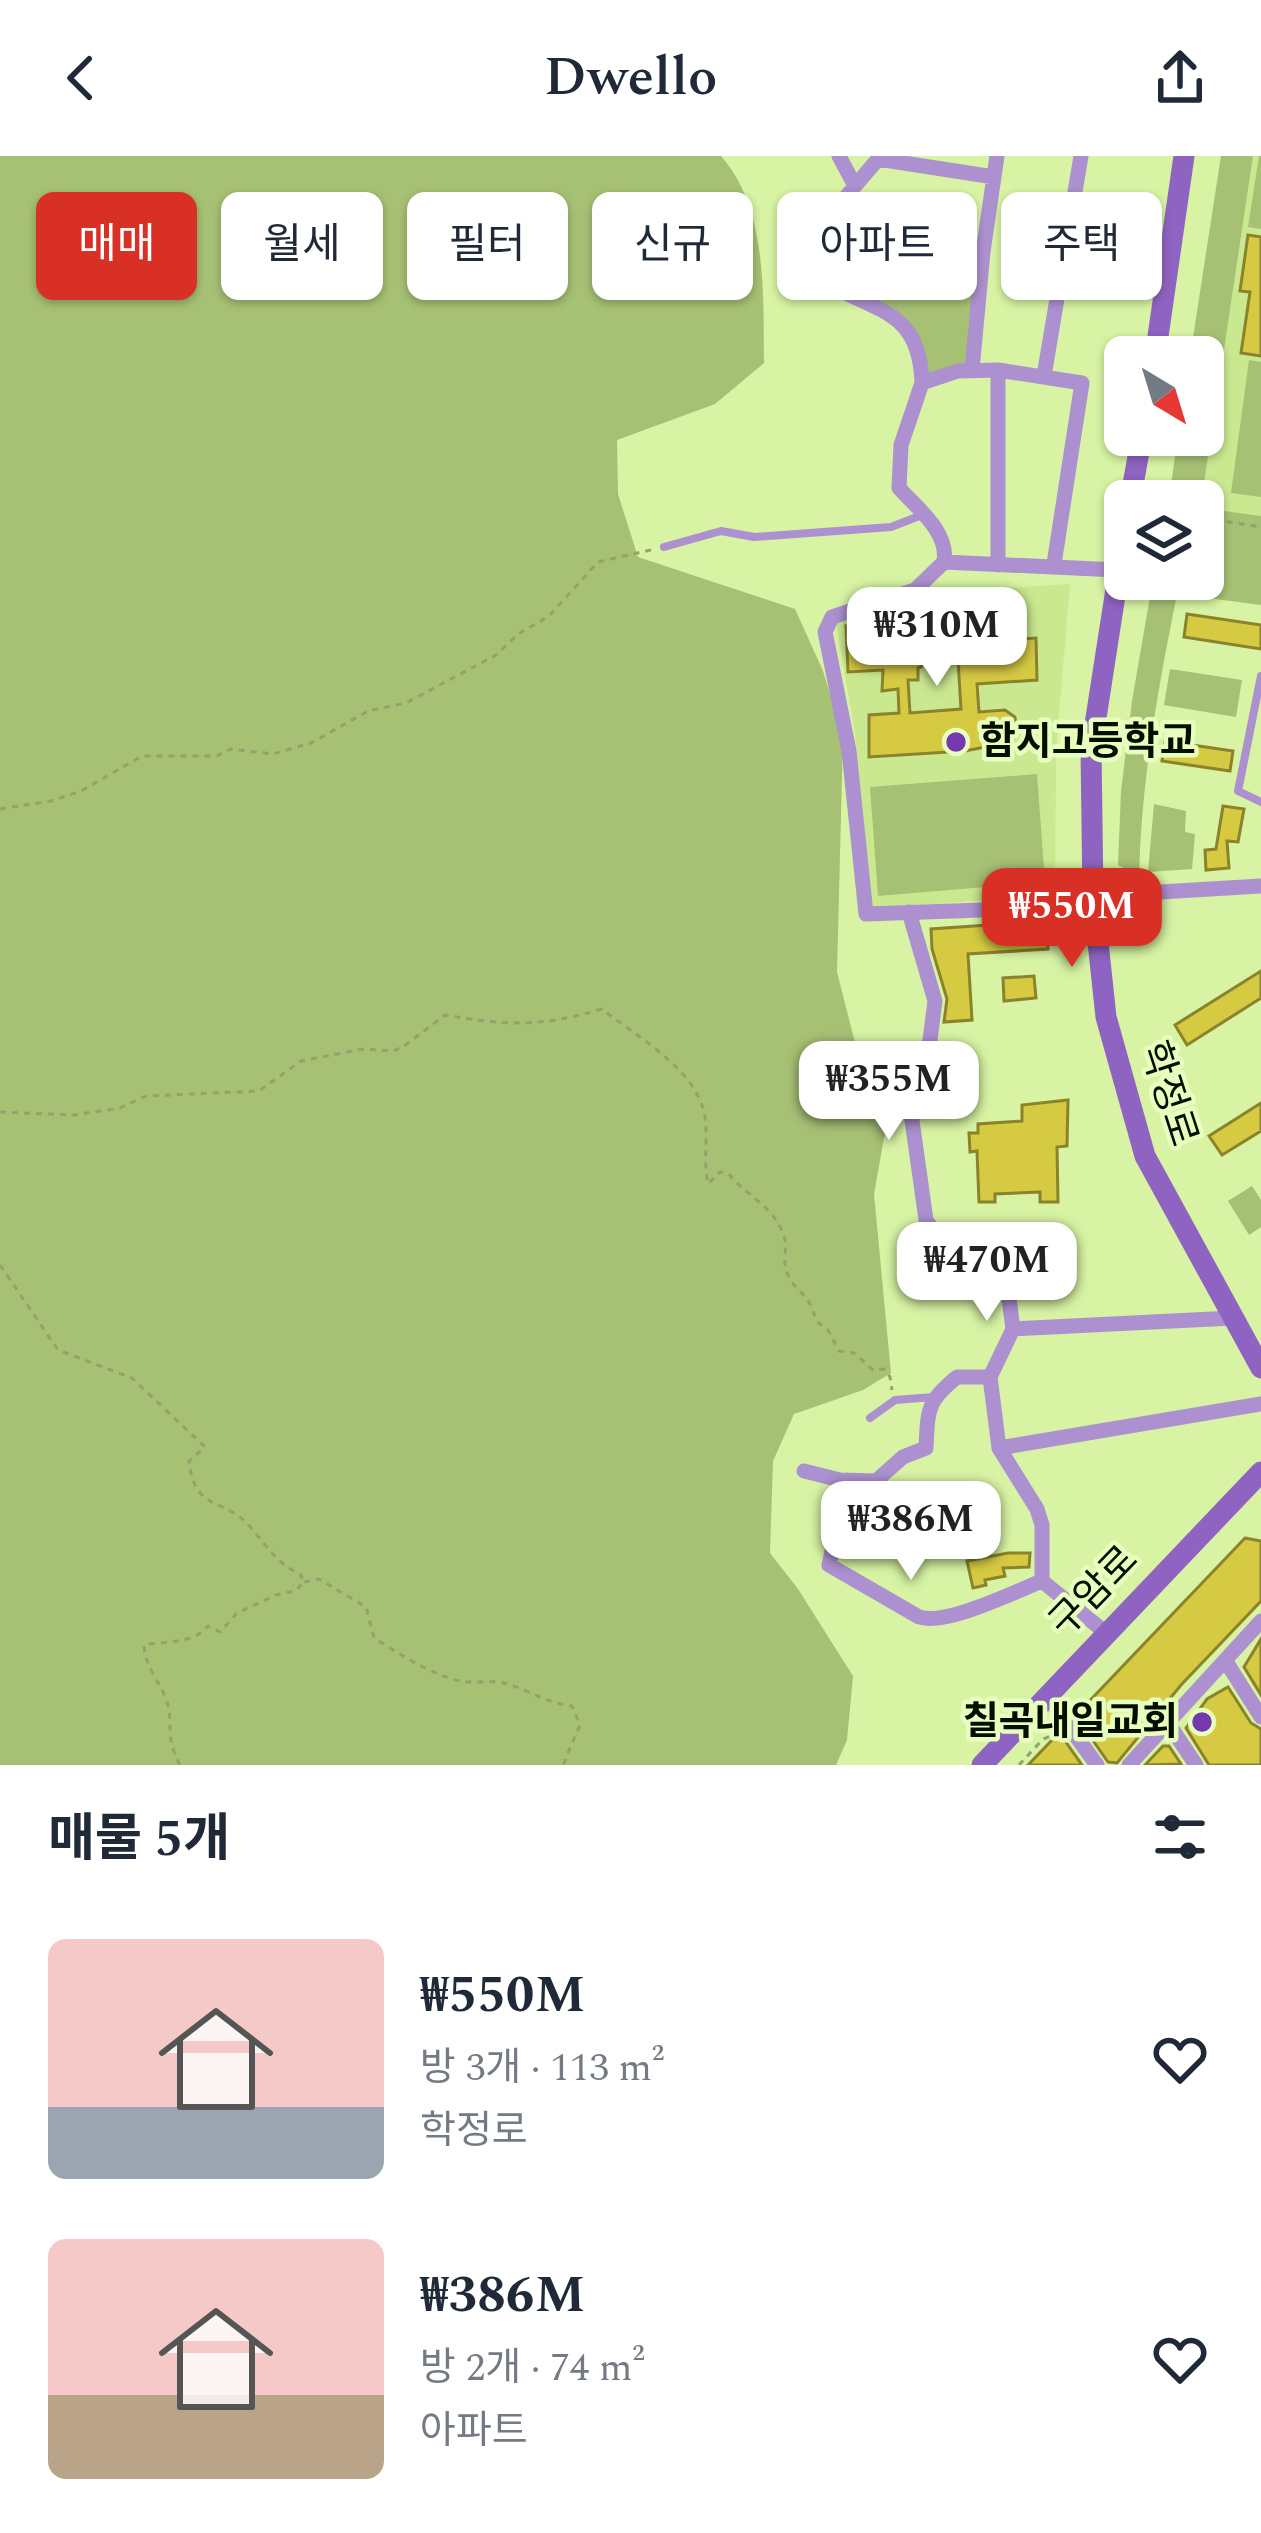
<!DOCTYPE html>
<html lang="ko">
<meta charset="utf-8">
<style>
body{margin:0;font-family:Spectral,"Noto Sans KR",serif;background:#f2f2f3;color:#1f2937;height:100vh;display:flex;flex-direction:column;font-size:45px;white-space:nowrap}
*{box-sizing:border-box;margin:0}
p{font-size:39px;color:#747a83}
.icon{flex:none;width:66px;height:66px;fill:none;stroke:currentColor;stroke-width:2;stroke-linecap:round;stroke-linejoin:round}
.map{position:relative;height:1609px;overflow:hidden}
.sheet{display:flex;flex-direction:column;background:#fff;flex:1}
.sheet>*{flex:none}
.hud{position:absolute;left:36px;top:36px;width:1191px;height:108px;display:flex;gap:24px}
.needle{width:78px;rotate:142deg}
.controls{position:absolute;left:1104px;top:180px;display:grid;gap:24px}
.controls a{display:grid;place-items:center;width:120px;height:120px;border-radius:18px;background:#fff;box-shadow:0 3px 9px #0004;font-size:60px}
.price{position:absolute;translate:-50% -102px;padding:0 27px;border-radius:24px;background:#fff;color:#222;font-size:39px;line-height:78px;filter:drop-shadow(0 3px 6px #0008)}
.price::after{content:'';position:absolute;left:50%;top:72px;width:36px;height:27px;margin-left:-18px;background:inherit;clip-path:polygon(0 0,100% 0,50% 100%)}
.price.active{background:#d93025;color:#fff}
ul{padding:0;list-style:none}
li{display:flex;align-items:center;gap:36px;height:300px;padding:0 48px}
li span{display:grid;place-items:center;flex:none;width:336px;height:240px;border-radius:18px;color:#555}
li>.icon{margin-inline-start:auto}
span .icon{width:144px;height:144px;fill:#fffc;stroke-width:1}
li b{font-size:51px}
h2{display:flex;justify-content:space-between;align-items:center;height:144px;padding:0 48px;font-size:51px}
.pill{padding:0 42px;border-radius:18px;background:#fff;box-shadow:0 3px 9px #0004;font-size:42px;line-height:108px}
.pill.active{background:#d93025;color:#fff}
header{display:flex;justify-content:space-between;align-items:center;height:156px;padding:0 48px;background:#fff;font-size:54px;font-weight:600}
.map>svg:first-child{display:block}
.built{fill:#cae890}
.green{fill:#a6c074}
.building{fill:#d6ca43;stroke:#8b832b;stroke-width:3}
.lines{fill:none;stroke-linecap:round;stroke-linejoin:round}
.path{stroke:#8fa46b;stroke-width:3;stroke-dasharray:6 6;stroke-linecap:butt}
.service{stroke:#ac90cf;stroke-width:8}
.minor{stroke:#ac90cf;stroke-width:15}
.secondary{stroke:#8f63c1;stroke-width:21}
.poi-dot{fill:#7538ad;stroke:#e7ffbe;stroke-width:4.5}
.labels{text-anchor:middle;dominant-baseline:central;stroke-width:9;stroke-linejoin:round;paint-order:stroke}
.poi-label{font-size:39px;font-weight:bold;fill:#070e00;stroke:#e7ffbe;text-anchor:start}
.street-label{font-size:39px;fill:#070e00;stroke:#e7ffbe}
</style>
<header><svg class="icon" aria-label="back" viewBox="0 0 24 24"><path d="M15 5l-7 7 7 7"/></svg>Dwello<svg class="icon" aria-label="share" viewBox="0 0 24 24"><path d="M12 15V3M7 8l5-5 5 5M5 13v7h14v-7"/></svg></header>
<div class="map">
<svg width="1261" height="1609" viewBox="0 0 1261 1609">
<rect width="100%" height="100%" fill="#d7f3a3"/>
<path class="built" d="M1253 0H1261V360L1203 352V345H1166L1171 329 1203 333Z
M1070 428 1056 595 1055 740 868 752 855 578 835 461 936 436Z"/>
<path class="green" d="M0 0H721C768 53 763 139 764 207L715 248 617 284 618 338 638 401 795 453 823 515 843 581 837 816 864 922 889 954 874 1038 891 1217 863 1234 794 1258 773 1305 770 1397 798 1433 853 1520 847 1584 836 1609H0Z
M1221 0H1253L1203 334 1171 329 1178 279H1203V201H1190Z
M1259 0H1261V73L1248 71Z
M839 82 978 100 968 209 923 221 914 184 844 133Z
M1249 204 1261 206V341L1231 337Z
M1203 352 1261 360V449L1177 438C1158 533 1141 625 1139 721L1118 709 1121 635 1132 545 1153 423H1203Z
M1170 513 1242 524 1236 561 1164 549Z
M1037 618 1045 726 878 740 870 631Z
M1154 648 1186 655 1185 676 1195 678 1192 713 1148 716Z
M1252 1030 1261 1044V1071L1249 1079 1228 1045Z"/>
<path class="building" d="M1248 79 1261 81V200L1241 197 1250 136 1240 135Z
M1187 458 1261 469V493L1184 481Z
M912 460V466H918L921 511 918 512V524H908L910 557 961 553 957 487 1036 482 1037 524 977 528 979 556 1005 554 1015 561 1017 578 1011 586 965 595 869 601V559L899 557 898 533 882 535 883 514 848 516 846 470 857 471 858 465 864 463Z
M1165 585 1233 595 1230 615 1162 605Z
M1223 650 1244 653 1238 686 1227 685 1229 712 1206 714 1205 694 1216 693Z
M1047 765 1048 793 968 798 972 864 944 866 947 843 932 793 931 773Z
M1261 815V842L1187 889 1175 869Z
M1034 820 1036 842 1004 845 1003 822Z
M1068 944 1067 990 1057 991 1058 1046H1040V1036L995 1038V1046H979L977 995 970 996 969 977H978V968L1022 965V949Z
M1261 947V975L1222 999 1209 980Z
M1245 1382 1261 1385V1445L1181 1529 1117 1607 1108 1606 1078 1563 1079 1556Z
M1008 1397H1030L1029 1411 1003 1412 1005 1420 985 1424 986 1429 973 1432 967 1405Z
M1261 1483V1539L1244 1511Z
M1228 1531 1251 1567 1261 1573V1609H1209L1186 1572 1207 1543Z
M1054 1582H1063L1082 1609H1028Z
M1163 1590H1169L1181 1608 1145 1609Z"/>
<g class="lines">
<path class="path" d="M1203 362 1261 371
M0 653 51 645 81 635 142 600H217L230 593 273 598 311 587 368 555 406 547 496 499 518 478 549 460 598 406 655 393
M0 956 74 959 120 952 146 940 259 935 301 905 363 893 393 895 403 891 445 859C507 870 541 871 602 853 636 880 698 914 705 961 708 983 703 1005 708 1028L720 1016 728 1017C746 1040 774 1050 784 1080 788 1092 782 1106 787 1117 797 1139 809 1135 816 1165L828 1174 839 1195 854 1197 873 1214 884 1213 890 1221 892 1234
M0 1109 58 1194 132 1222 205 1291 189 1305C194 1358 228 1341 252 1373 268 1392 277 1407 301 1419L303 1427 295 1435 276 1439 237 1457 220 1476 208 1470C194 1488 165 1485 144 1489 145 1511 159 1524 166 1543 175 1568 163 1577 180 1609
M304 1426 319 1423 366 1451 374 1482C398 1497 432 1519 460 1525 475 1528 491 1523 508 1528 530 1535 547 1547 572 1550L580 1569 563 1609
M1019 1609 1043 1583 1056 1578"/>
<path class="service" d="M664 391 721 375 754 381 891 371 922 359
M1261 520 1238 635 1261 646
M870 1262 895 1244 934 1241"/>
<path class="minor" d="M839 0 855 30
M878 0V3L994 21
M878 3 839 49 832 64 836 77 983 96
M836 77 832 105 841 135C891 158 920 165 922 227
M972 214 983 96 997 0
M1044 220 1081 0
M944 406C949 376 918 353 899 332L901 289 922 227 958 215 998 214
M998 409V214L1082 227 1054 408
M1093 740 1261 730
M1094 750 866 758 849 595 825 476 832 461 915 434 944 406 1117 414
M909 756 935 845 930 884 909 943 926 1064 957 1108 976 1124 999 1127 1008 1135 1013 1173
M990 1221 999 1292 1037 1353 1042 1369V1425L1105 1476
M999 1292 1261 1248
M804 1315 840 1324 876 1325 903 1301 926 1292C928 1254 926 1246 957 1221H990L1013 1173 1233 1162
M847 1324 829 1409 919 1461C946 1470 1014 1436 1042 1425
M1225 1504 1261 1561
M1046 1539 1097 1609
M1168 1567 1196 1609
M1129 1609 1261 1465"/>
<path class="secondary" d="M1155 201 1184 0
M1130 345 1142 279
M1125 375 1091 594 1093 740 1106 861 1145 1000 1261 1212
M982 1609 1261 1316"/>
</g>
<g class="poi-dot">
<circle cx="956" cy="586" r="12"/>
<circle cx="1202" cy="1566" r="12"/>
</g>
<g class="labels">
<g class="poi-label">
<text x="980" y="586">함지고등학교</text>
<text x="1178" y="1566" text-anchor="end">칠곡내일교회</text>
</g>
<g class="street-label">
<text transform="translate(1168 938) rotate(72)">학정로</text>
<text transform="translate(1094 1436) rotate(-46)">구암로</text>
</g>
</g>
</svg>
<div class="controls">
<a><svg class="needle" viewBox="-14 -14 28 28"><path d="M0-13l5 13h-10z" fill="#e53935"/><path d="M0 13l5-13h-10z" fill="#747a83"/></svg></a>
<a><svg class="icon" aria-label="layers" viewBox="0 0 24 24"><path d="M12 4l9 5-9 5-9-5zM3 14l9 5 9-5"/></svg></a>
</div>
<b class="price" style="left:937px;top:533px">₩310M</b>
<b class="price active" style="left:1072px;top:814px">₩550M</b>
<b class="price" style="left:889px;top:987px">₩355M</b>
<b class="price" style="left:987px;top:1168px">₩470M</b>
<b class="price" style="left:911px;top:1427px">₩386M</b>
<div class="hud">
<a class="pill active">매매</a>
<a class="pill">월세</a>
<a class="pill">필터</a>
<a class="pill">신규</a>
<a class="pill">아파트</a>
<a class="pill">주택</a>
</div>
</div>
<section class="sheet">
<h2>매물 5개<svg class="icon" aria-label="filters" viewBox="0 0 24 24"><path d="M4 7h16M4 17h16"/><circle cx="9" cy="7" r="2"/><circle cx="15" cy="17" r="2"/></svg></h2>
<ul>
<li><span style="background:linear-gradient(#f6c9c9 70%,#9aa5b1 0)"><svg class="icon" aria-label="home" viewBox="0 0 24 24"><path d="M3 11l9-7 9 7M6 9v11h12V9"/></svg></span><div><b>₩550M</b><p>방 3개 · 113 m²</p><p>학정로</p></div><svg class="icon" aria-label="heart" viewBox="0 0 24 24"><path d="M12 20l-8-8c-3-5 5-10 8-4 3-6 11-1 8 4z"/></svg></li>
<li><span style="background:linear-gradient(#f6c9c9 65%,#b9a48a 0)"><svg class="icon" aria-label="home" viewBox="0 0 24 24"><path d="M3 11l9-7 9 7M6 9v11h12V9"/></svg></span><div><b>₩386M</b><p>방 2개 · 74 m²</p><p>아파트</p></div><svg class="icon" aria-label="heart" viewBox="0 0 24 24"><path d="M12 20l-8-8c-3-5 5-10 8-4 3-6 11-1 8 4z"/></svg></li>
</ul>
</section>
